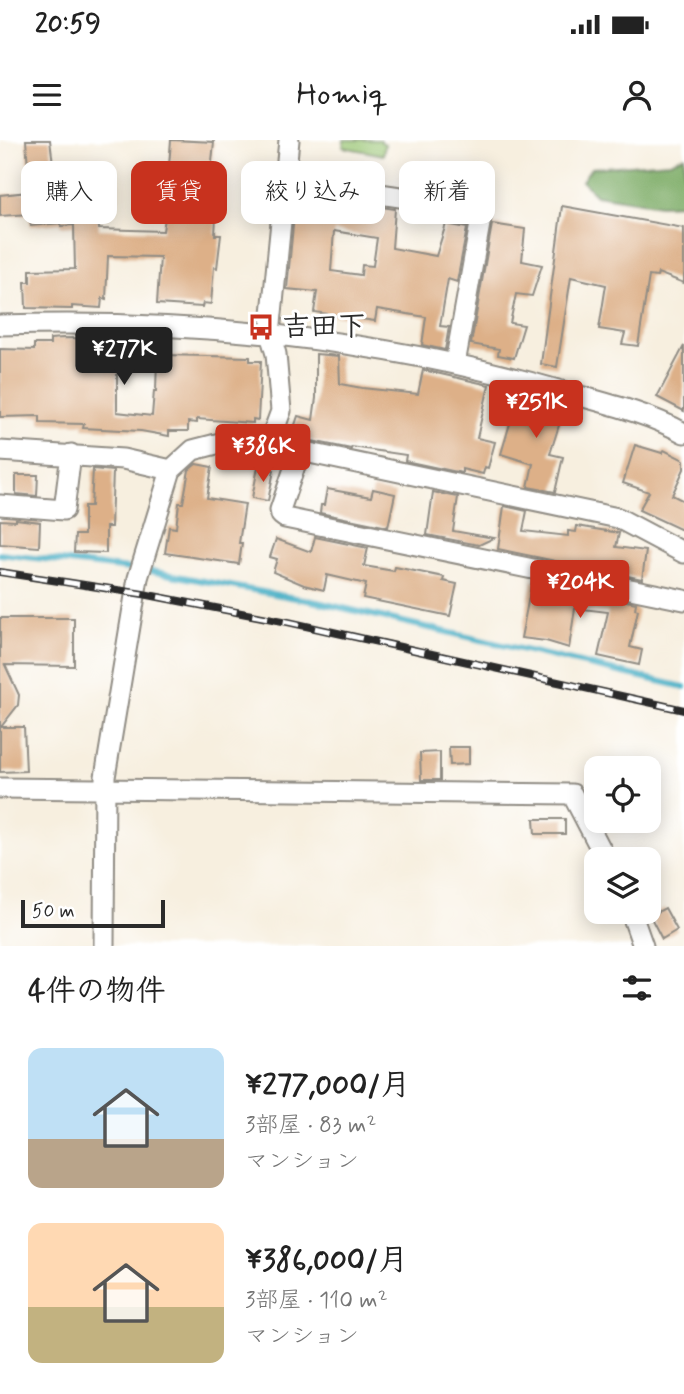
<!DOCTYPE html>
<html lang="ja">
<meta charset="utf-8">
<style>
body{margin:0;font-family:Mynerve,"Klee One",sans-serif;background:#f6f6f6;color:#222;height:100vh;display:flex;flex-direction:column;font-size:26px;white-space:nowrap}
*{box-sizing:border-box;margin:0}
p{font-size:23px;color:#767676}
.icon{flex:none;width:38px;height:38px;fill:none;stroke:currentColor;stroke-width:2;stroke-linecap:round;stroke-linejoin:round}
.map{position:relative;height:806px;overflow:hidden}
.sheet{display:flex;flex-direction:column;background:#fff;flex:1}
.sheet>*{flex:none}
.banner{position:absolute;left:21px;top:21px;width:642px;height:63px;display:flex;gap:14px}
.buttons{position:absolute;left:584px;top:616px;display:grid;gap:14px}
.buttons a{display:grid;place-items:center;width:77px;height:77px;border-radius:14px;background:#fff;box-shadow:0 4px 18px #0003;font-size:35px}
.scale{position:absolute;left:21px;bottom:18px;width:144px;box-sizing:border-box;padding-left:7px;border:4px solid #2b2b2b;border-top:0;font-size:19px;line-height:24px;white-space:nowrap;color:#2b2b2b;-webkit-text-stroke:5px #fff;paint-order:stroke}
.price{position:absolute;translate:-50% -60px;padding:0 16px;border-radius:7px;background:#c8321e;color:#fff;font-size:23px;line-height:46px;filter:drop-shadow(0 2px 4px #0008)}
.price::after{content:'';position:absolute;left:50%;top:42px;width:21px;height:16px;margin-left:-10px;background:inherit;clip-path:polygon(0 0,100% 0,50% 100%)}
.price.on{background:#222;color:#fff}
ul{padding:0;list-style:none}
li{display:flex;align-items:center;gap:21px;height:175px;padding:0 28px}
li span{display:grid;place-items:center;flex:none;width:196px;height:140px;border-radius:14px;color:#555}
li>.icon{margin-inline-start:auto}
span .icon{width:84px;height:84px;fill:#fffc;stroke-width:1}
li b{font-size:30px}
h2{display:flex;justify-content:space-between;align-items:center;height:84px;padding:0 28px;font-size:30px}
.chip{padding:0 24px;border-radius:14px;background:#fff;box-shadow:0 4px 18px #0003;font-size:24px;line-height:63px}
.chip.on{background:#c8321e;color:#fff}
.status{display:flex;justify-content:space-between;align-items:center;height:49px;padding:0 35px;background:#fff;direction:ltr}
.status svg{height:19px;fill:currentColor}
header{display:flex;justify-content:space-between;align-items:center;height:91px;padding:0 28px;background:#fff;font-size:32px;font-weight:600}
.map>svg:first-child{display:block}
.green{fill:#99c572;stroke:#62784e;stroke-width:2}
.forest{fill:#7aaa64;stroke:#526a48;stroke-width:2}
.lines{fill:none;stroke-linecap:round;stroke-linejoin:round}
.stream{stroke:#46afc5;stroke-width:6}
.building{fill:#ddb088;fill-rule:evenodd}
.street-casing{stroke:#918d85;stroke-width:23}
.street{stroke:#fff;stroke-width:19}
.rail-casing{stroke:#2b2b2b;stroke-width:8}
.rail{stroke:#fff;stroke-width:5;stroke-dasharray:16;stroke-linecap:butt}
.labels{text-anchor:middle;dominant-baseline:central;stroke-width:6;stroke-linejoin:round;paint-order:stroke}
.poi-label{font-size:28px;font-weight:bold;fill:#2b2b2b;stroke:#fff;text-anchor:start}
</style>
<div class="status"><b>20:59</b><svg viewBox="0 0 49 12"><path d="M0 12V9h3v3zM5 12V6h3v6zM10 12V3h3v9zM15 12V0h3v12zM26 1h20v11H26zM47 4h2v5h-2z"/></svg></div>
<header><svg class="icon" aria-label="menu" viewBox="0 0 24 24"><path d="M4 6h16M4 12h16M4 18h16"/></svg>Homiq<svg class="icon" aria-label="person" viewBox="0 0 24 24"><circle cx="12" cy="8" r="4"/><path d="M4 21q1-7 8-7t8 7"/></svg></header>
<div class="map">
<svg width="684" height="806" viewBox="0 0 684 806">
<rect width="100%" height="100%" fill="#fff"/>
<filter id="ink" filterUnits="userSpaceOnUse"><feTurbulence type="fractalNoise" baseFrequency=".0143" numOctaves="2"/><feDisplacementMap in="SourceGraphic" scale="14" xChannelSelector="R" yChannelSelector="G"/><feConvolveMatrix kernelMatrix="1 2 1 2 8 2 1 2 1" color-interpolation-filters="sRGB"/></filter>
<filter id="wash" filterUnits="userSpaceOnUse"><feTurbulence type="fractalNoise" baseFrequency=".00686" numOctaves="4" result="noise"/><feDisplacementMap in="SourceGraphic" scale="28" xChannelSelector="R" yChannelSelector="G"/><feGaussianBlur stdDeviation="1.57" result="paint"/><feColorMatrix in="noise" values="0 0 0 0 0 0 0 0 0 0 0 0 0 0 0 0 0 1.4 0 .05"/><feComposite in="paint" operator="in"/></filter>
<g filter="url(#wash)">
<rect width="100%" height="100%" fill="#f7efdf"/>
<path class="green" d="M344 0H381V2L385 4 383 15 343 7Z"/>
<path class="forest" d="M684 16V64L660 65 596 55 582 41 591 28 670 22Z"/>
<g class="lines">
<path class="stream" d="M0 414 130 429
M150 431 317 462 684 547"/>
</g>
<g id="blocks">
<path class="building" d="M26 0H50L53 24 28 27Z
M171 0 214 2 211 31 223 32 221 61 217 60 215 95H221L217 128 214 127 211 164 203 163 202 167 157 164 160 117 108 116 106 159 102 158 101 168 72 166V169L26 168 25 142H30V130L75 129 74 85 61 86V83L31 86 29 74 0 76V55L28 52 26 32 42 29 46 61 97 58 99 89 163 91 166 71 195 73 196 29 169 26Z
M296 54 395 69 392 108 436 116 446 84 467 88 457 142 448 139 440 186 449 187 445 210 422 205 426 177 377 169 375 181 314 172 317 152 287 149ZM334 91 377 98 373 126 362 125 361 135 331 131Z
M562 66 684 88V143L658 133 657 137 649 136 638 206 622 204 625 193 599 189 606 145 571 137 557 227 541 224Z
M492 84 525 89 522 121 542 125 532 156 516 154 510 183 524 185 514 218 498 215 499 209 471 204Z
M63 198 116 199V211H124V234H117V272L152 276 154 251H156L157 219H163V215L250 217V221H261L258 280 253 279V283L197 279V283L188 282V291H169V296L141 291 83 288 84 284 40 283V276L0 277V209L34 210V204H50V199Z
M684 206V271L657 257Z
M316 214 339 216 340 244 362 248 418 254 423 230 489 245 477 298 495 302 488 328 485 327 483 334 462 329V333L405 321 406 315 352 307 351 309 307 300 292 294 298 276 313 280 316 258Z
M519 253 565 266 550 314 563 317 555 352 528 347 533 324 501 314Z
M635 305 662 313 664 310 684 320V329L672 355 684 361V391L639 370 649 352 623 343Z
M196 324 212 327 207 358 245 364 239 403H242L239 424 165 413 169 387 176 388 179 363H183L189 330Z
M258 327 274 330 268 361 252 358Z
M93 329 113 331 111 387H106V413L74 412 75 395H84V366H91Z
M16 335H38L37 356 16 354Z
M327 349 371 357 373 349 395 354 388 387 320 373 321 365H324Z
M433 352 458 357 453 391 494 398 479 405 427 395Z
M504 366 527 371 523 391 568 396V391L576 392 577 386 619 393 616 407 646 411 642 439 498 409Z
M16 379 40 382 39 407 0 404V380L16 381Z
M315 397 368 408 364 426 394 431 395 427 444 437 443 441 457 444 450 476 363 458 366 444 327 435 324 450 304 445 273 432 277 419 270 417 276 399 311 412Z
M532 441 636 463 635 469 638 470 630 507 642 510 639 525 598 516 608 472 575 468 569 508 546 501 521 498Z
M0 478H74V526L5 525 19 555 18 565 1 587H24L26 631 0 632Z
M449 607H469V624L450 625Z
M440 612V640H421L420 613Z
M534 679H565V694H535Z
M665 768 677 790 662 799 650 776Z"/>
</g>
</g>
<g filter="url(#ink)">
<use href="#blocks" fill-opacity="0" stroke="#918d85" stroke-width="2"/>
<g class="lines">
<g class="street-casing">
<path id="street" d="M284 40 407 58 435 69 481 78 455 224
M0 185C188 179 377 198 558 250 600 262 646 272 684 293
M271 298 300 311 618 378 684 413
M0 311 123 319 171 330
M300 311 280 370 281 375 285 378 684 460
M0 365 64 370 71 314
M0 648 572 654 606 719
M631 772 643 806
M104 806 105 637 138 438 171 330 193 310 228 301 271 298 281 271 276 214 270 194 289 0"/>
</g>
<use href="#street" class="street"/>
<g class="rail-casing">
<path id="rail" d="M0 432 143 454 288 482 684 570"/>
</g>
<use href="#rail" class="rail"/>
</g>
</g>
<defs>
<g id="bus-bare" transform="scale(2.1)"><path d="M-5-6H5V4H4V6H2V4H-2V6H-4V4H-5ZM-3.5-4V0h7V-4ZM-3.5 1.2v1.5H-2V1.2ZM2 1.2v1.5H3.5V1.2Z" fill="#c8321e" stroke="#fff" stroke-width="2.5" paint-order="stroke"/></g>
</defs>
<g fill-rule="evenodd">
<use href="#bus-bare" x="261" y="187"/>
</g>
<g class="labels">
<g class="poi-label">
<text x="282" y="187">吉田下</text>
</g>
</g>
</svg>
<div class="buttons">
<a><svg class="icon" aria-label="locate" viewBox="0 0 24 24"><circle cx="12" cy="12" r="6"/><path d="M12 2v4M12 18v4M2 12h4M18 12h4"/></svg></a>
<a><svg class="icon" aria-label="layers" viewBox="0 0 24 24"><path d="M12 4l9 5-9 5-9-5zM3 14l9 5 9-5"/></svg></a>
</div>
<div class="scale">50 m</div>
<b class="price on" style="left:124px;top:247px">¥277K</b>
<b class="price" style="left:536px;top:300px">¥251K</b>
<b class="price" style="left:263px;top:344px">¥386K</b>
<b class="price" style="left:580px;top:480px">¥204K</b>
<div class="banner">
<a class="chip">購入</a>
<a class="chip on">賃貸</a>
<a class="chip">絞り込み</a>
<a class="chip">新着</a>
</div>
</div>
<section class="sheet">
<h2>4件の物件<svg class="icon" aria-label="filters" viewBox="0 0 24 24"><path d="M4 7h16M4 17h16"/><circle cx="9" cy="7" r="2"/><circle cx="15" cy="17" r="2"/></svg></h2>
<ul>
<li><span style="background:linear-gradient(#bfe0f5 65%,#b9a48a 0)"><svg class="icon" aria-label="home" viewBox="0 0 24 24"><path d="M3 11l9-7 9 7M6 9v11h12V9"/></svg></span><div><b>¥277,000/月</b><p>3部屋 · 83 m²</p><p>マンション</p></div></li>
<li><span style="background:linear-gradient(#ffd9b3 60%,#c2b280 0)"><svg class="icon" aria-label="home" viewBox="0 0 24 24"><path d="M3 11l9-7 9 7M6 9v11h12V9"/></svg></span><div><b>¥386,000/月</b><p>3部屋 · 110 m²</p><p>マンション</p></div></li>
</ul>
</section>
